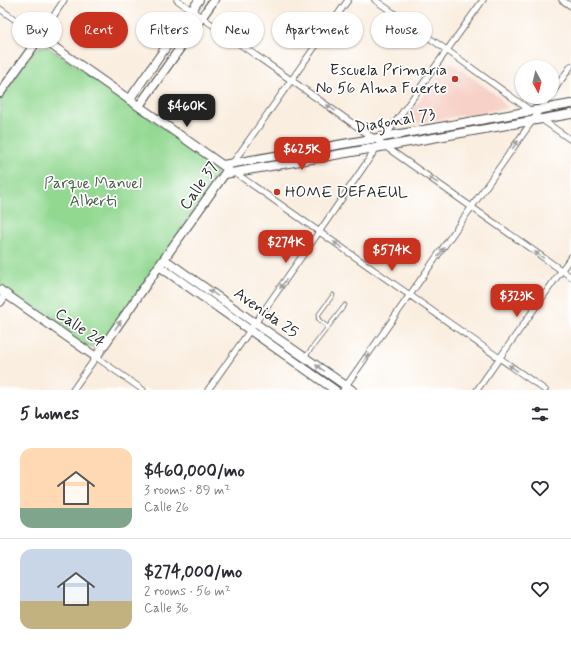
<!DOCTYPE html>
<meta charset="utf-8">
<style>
body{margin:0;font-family:Mynerve,sans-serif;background:#f7f7f7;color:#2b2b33;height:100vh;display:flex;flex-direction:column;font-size:15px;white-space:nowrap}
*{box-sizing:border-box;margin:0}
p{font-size:13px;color:#7c7c81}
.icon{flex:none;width:22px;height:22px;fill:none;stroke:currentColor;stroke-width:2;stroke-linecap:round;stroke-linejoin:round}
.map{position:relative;height:390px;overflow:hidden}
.details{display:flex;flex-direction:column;background:#fff;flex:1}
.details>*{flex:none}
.top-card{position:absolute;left:12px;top:12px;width:547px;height:36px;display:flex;gap:8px}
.needle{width:26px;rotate:173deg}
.tools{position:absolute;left:515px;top:60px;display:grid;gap:8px}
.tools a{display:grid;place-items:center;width:44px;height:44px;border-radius:50%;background:#fff;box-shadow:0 1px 3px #0004;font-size:20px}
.price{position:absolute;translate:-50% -34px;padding:0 9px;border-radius:8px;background:#c8321e;color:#fff;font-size:13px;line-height:26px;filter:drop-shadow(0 1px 2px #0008)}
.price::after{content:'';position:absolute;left:50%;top:24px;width:12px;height:9px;margin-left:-6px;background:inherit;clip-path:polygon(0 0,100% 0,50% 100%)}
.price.selected{background:#222;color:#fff}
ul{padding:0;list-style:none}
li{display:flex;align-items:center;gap:12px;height:100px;padding:0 20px}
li+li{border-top:1px solid #e1e1e2}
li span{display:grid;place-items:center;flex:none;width:112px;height:80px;border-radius:12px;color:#555}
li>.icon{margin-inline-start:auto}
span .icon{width:48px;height:48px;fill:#fffc;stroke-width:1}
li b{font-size:17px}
h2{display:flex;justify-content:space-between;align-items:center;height:48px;padding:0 20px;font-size:17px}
.tag{padding:0 14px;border-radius:18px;background:#fff;box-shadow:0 1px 3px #0004;font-size:14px;line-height:36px}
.tag.selected{background:#c8321e;color:#fff}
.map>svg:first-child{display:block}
.built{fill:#f7d1c8}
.green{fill:#92d891;stroke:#5e825e}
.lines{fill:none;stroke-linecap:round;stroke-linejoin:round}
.lane-casing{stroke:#4a4846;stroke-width:4.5}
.street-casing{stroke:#4a4846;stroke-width:7}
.secondary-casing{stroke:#4a4846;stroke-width:10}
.lane{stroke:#fff;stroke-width:3}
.street{stroke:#fff;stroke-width:5.5}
.secondary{stroke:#fff;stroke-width:8}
.oneway{fill:#a0a0a0}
.poi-dot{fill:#c8321e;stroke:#fff;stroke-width:1.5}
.labels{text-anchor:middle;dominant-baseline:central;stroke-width:3.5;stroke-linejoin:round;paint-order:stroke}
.poi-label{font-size:16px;fill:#2b2b2b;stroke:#fff;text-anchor:end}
.street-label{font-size:16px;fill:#2b2b2b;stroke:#fff}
.park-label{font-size:16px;fill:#4a5f4a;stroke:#fff}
</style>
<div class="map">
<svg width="571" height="390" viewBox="0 0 571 390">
<rect width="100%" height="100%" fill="#fff"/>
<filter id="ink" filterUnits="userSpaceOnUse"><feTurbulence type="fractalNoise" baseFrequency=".025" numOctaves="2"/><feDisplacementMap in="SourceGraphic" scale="8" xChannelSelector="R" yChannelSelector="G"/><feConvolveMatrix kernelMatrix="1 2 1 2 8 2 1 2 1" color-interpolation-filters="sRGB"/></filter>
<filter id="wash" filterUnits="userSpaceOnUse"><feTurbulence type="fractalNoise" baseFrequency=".012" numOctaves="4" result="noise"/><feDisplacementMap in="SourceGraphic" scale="16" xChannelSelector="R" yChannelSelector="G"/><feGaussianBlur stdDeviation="0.9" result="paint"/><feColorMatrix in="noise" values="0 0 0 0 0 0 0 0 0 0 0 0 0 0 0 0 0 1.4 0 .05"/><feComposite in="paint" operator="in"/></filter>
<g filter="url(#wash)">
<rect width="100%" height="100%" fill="#faeee0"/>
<path class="built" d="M450 62 498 96 508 108 405 125 404 122 447 63Z"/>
<path class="green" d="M39 47H48L210 160C218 168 219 172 214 183L102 343C96 348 91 349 84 345L0 286V99L32 53Z"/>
</g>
<g filter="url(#ink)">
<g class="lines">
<g class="lane-casing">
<path id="lane" d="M328 327 320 321 318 318 319 314 333 295
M305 357 345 305"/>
</g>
<g class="street-casing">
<path id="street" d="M177 0 571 277
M375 0 448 51 531 111
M562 0 571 6
M0 9 40 37 64 0
M552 93 571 66
M541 119 571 140
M384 138 483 0
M232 164 348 0
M234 172 545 390
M73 390 96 357 143 390
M208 390 319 232 378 146
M343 390 549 97
M477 390 571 257"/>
</g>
<g class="secondary-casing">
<path id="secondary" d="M0 93 40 37 228 169 159 266 96 357 0 290
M129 100 199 0
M139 106 214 0
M223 165 571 104
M225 174 571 114
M164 259 255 323 352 390
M159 266 335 390
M0 302 6 294"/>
</g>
<use href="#lane" class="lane"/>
<use href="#street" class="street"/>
<use href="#secondary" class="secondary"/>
</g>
<defs><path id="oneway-solid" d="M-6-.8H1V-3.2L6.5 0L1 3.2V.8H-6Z"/></defs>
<g class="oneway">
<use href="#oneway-solid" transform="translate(331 108) rotate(-145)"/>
<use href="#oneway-solid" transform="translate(515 145) rotate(-55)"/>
<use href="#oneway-solid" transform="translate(433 180) rotate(-145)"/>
<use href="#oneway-solid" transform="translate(338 245) rotate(-145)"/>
<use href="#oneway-solid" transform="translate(441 252) rotate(-55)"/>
<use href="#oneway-solid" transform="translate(539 255) rotate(-145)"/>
<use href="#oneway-solid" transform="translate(283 284) rotate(125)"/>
<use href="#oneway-solid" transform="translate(213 293) rotate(-145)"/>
<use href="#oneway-solid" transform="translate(118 325) rotate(-55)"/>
<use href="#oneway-solid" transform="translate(366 358) rotate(-55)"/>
<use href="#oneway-solid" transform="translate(320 368) rotate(-145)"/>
<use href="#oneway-solid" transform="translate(513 368) rotate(-145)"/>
</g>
</g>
<g class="poi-dot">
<circle cx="455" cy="79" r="4"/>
<circle cx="277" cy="192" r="4"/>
</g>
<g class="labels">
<g class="poi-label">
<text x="447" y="70">Escuela Primaria<tspan x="447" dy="18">No 56 Alma Fuerte</tspan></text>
<text x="285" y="192" text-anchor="start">HOME DEFAEUL</text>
</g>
<g class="street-label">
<text transform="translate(395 121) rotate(-10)">Diagonal 73</text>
<text transform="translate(199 186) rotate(-55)">Calle 37</text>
<text transform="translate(266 313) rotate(35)">Avenida 25</text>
<text transform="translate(80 328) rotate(35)">Calle 24</text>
</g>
<g class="park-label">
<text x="93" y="183">Parque Manuel<tspan x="93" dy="18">Alberti</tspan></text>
</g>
</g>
</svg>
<div class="tools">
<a><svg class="needle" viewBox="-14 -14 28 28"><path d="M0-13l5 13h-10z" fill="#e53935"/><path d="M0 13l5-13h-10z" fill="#7c7c81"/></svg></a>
</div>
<b class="price selected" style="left:187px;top:128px">$460K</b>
<b class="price" style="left:302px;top:171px">$625K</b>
<b class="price" style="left:286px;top:264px">$274K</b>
<b class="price" style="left:392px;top:272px">$574K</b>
<b class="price" style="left:517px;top:318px">$323K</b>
<div class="top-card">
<a class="tag">Buy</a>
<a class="tag selected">Rent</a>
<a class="tag">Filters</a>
<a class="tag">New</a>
<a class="tag">Apartment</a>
<a class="tag">House</a>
</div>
</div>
<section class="details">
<h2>5 homes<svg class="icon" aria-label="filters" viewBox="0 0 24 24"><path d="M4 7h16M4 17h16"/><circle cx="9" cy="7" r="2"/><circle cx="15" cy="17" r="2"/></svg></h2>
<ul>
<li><span style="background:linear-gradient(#ffd9b3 75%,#7fa58c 0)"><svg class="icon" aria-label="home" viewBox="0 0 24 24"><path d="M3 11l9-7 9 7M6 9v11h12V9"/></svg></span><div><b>$460,000/mo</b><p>3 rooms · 89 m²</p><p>Calle 26</p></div><svg class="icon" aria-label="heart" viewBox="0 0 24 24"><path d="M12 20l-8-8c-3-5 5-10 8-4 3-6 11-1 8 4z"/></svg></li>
<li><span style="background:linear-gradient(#c9d6e8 65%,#c2b280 0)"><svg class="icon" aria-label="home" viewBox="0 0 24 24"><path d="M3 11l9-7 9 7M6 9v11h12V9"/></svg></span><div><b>$274,000/mo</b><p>2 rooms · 56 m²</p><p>Calle 36</p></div><svg class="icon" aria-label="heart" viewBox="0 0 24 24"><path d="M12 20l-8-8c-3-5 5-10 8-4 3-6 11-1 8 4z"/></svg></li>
</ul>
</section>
